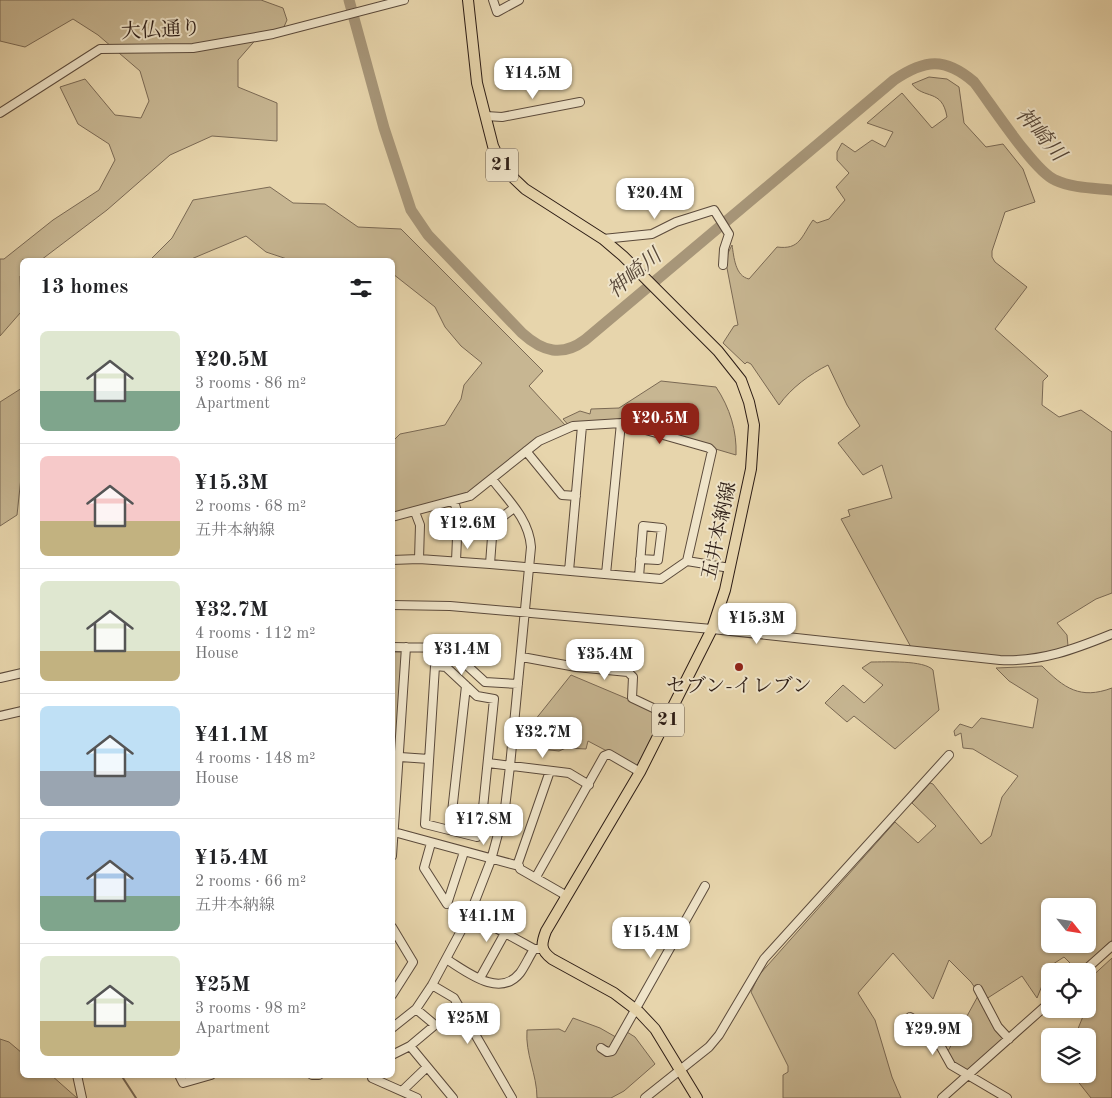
<!DOCTYPE html>
<meta charset="utf-8">
<style>
body{margin:0;font-family:"Old Standard TT","Noto Serif JP",serif;background:#f6f6f6;color:#202124;height:100vh;display:flex;flex-direction:column;font-size:19px;white-space:nowrap}
*{box-sizing:border-box;margin:0}
p{font-size:16px;color:#757577}
.icon{flex:none;width:28px;height:28px;fill:none;stroke:currentColor;stroke-width:2;stroke-linecap:round;stroke-linejoin:round}
.map{position:relative;flex:1;overflow:hidden}
.panel{position:absolute;left:20px;top:258px;width:375px;height:820px;display:flex;flex-direction:column;background:#fff;border-radius:8px;box-shadow:0 1px 4px #0004}
.panel>*{flex:none}
.needle{width:32px;rotate:120deg}
.tools{position:absolute;left:1041px;top:898px;display:grid;gap:10px}
.tools a{display:grid;place-items:center;width:55px;height:55px;border-radius:8px;background:#fff;box-shadow:0 1px 4px #0004;font-size:25px}
.price{position:absolute;translate:-50% -42px;padding:0 11px;border-radius:10px;background:#fff;color:#222;font-size:16px;line-height:32px;filter:drop-shadow(0 1px 2px #0008)}
.price::after{content:'';position:absolute;left:50%;top:30px;width:15px;height:11px;margin-left:-8px;background:inherit;clip-path:polygon(0 0,100% 0,50% 100%)}
.price.selected{background:#8f2418;color:#fff}
ul{padding:0;list-style:none}
li{display:flex;align-items:center;gap:15px;height:125px;padding:0 20px}
li+li{border-top:1px solid #e0e0e0}
li span{display:grid;place-items:center;flex:none;width:140px;height:100px;border-radius:8px;color:#555}
li>.icon{margin-inline-start:auto}
span .icon{width:60px;height:60px;fill:#fffc;stroke-width:1}
li b{font-size:21px}
h2{display:flex;justify-content:space-between;align-items:center;height:60px;padding:0 20px;font-size:21px}
.map>svg:first-child{display:block}
.green{fill:#c7b692;stroke:#7a6954;fill-rule:evenodd}
.lines{fill:none;stroke-linecap:round;stroke-linejoin:round}
.stream{stroke:#766551;stroke-width:2}
.river{stroke:#a79679;stroke-width:11}
.minor-casing{stroke:#5b4a3b;stroke-width:10}
.major-casing{stroke:#2c1c15;stroke-width:12}
.minor{stroke:#efe4c9;stroke-width:8}
.major{stroke:#e7d5ac;stroke-width:10}
.poi-dot{fill:#8f2418;stroke:#efe4c9;stroke-width:2}
.labels{text-anchor:middle;dominant-baseline:central;stroke-width:4;stroke-linejoin:round;paint-order:stroke}
.shield{fill:#efe4c9;stroke:#66584b;stroke-width:1}
.shield-label{font-size:19px;font-weight:bold;fill:#2c1c15}
.street-label{font-size:20px;fill:#2c1c15;stroke:#efe4c9}
.poi-label{font-size:20px;fill:#2c1c15;stroke:#efe4c9}
.water-label{font-size:21px;font-style:italic;fill:#574738;stroke:#efe4c9}
</style>
<div class="map">
<svg width="1112" height="1098" viewBox="0 0 1112 1098">
<rect width="100%" height="100%" fill="#e7d5ac"/>
<filter id="stains"><feTurbulence type="fractalNoise" baseFrequency=".004" numOctaves="4"/><feColorMatrix values="0 0 0 0 .2 0 0 0 0 .09 0 0 0 0 .02 0 0 0 .5 -.17"/></filter>
<radialGradient id="worn" r=".72"><stop offset=".6" stop-color="#630" stop-opacity="0"/><stop offset="1" stop-color="#630" stop-opacity=".3"/></radialGradient>
<path class="green" d="M0 0H261L283 8 287 20 283 29 259 36 238 60V87L277 103V141L212 136 170 155 107 210 41 260H22V274L20 276 21 312 0 336V259H4L53 220 99 190 115 160 109 144 78 124 60 87 85 79 115 115 141 118 149 101 140 71 98 35 73 19 25 47 0 41Z
M929 77 947 79 959 87 964 123 986 147 1003 144 1023 169 1035 202 1005 212 992 251V257L995 262 1027 287 995 329 1048 376 1043 381 1042 405 1059 417 1081 410 1112 432V593L1096 599 1057 623 1067 635 1068 646C1018 665 964 654 912 649L841 519 850 516 848 510 892 498 882 465 863 475 838 443 860 426 847 405 828 365C810 374 791 388 779 405L751 364 747 362 745 364 723 343 734 326 738 325 726 263 728 253 732 245C734 257 735 276 749 279L777 247C800 250 801 237 813 220L817 223 829 219 845 200 836 187 849 173 837 160V152L842 143 855 152 872 140 885 147 893 132 867 123 902 93 932 128 947 117C942 88 924 100 912 84Z
M270 187 293 203 325 204 358 227 401 229 543 371 529 386 566 426 525 447 467 494 393 514V441L400 434 445 425 461 399 464 385 482 363 461 346 445 327 435 307 393 274 392 260H290L266 252 246 236 189 260H150L172 238 193 200Z
M661 381 716 387C730 408 737 431 736 455L634 425 571 428 563 419 580 411 590 414 591 409 619 408Z
M22 388V468L17 515 0 526V402Z
M392 652H403L392 858Z
M871 662C886 662 924 660 933 670L939 710 895 749 854 716 847 722 825 703 843 685 864 703 883 685 862 668Z
M1042 666C1064 688 1080 700 1112 688V940L1078 971 1064 957 1050 966 1037 998 1022 976 983 1001 1005 1039 965 1075 952 1064 948 1051 979 994 971 982 949 960 933 999 893 953 858 993 875 1020 892 1077 901 1098H783V1075L788 1072V1066L751 992 759 975 895 822 918 843 936 826 912 803 930 783 933 784 981 844 991 836 1002 797 1018 776 973 749 963 748 961 733 955 736 954 731 960 724 972 728 981 718 1033 728 1038 699 1009 681 996 668ZM1050 906H1088V944H1050Z
M571 675 666 715 637 767 588 741 586 749 566 748 559 751 522 747 523 735Z
M1112 958V1098H1091L1072 1074H1088V1036H1075L1093 992 1088 987V980Z
M573 1018 600 1028 621 1040 627 1032 635 1037 655 1064 624 1091 611 1098H537C537 1074 525 1054 527 1030L559 1029 565 1032Z
M0 1039 9 1042 22 1053V1075H51L77 1098H0Z"/>
<g class="lines">
<path class="stream" d="M121 1075 136 1098"/>
<path class="river" d="M349 0 384 128 411 210 428 235 522 333C543 352 562 357 585 340L894 80C925 59 945 57 974 82 991 104 1034 171 1055 180 1072 188 1093 188 1112 190"/>
<g class="minor-casing">
<path id="minor" d="M493 0 497 12 519 0
M0 113 100 49 193 48 273 34 404 0
M486 116 502 117 580 102
M603 239 652 234 676 222 714 210 729 234 724 249 723 265
M526 451 562 495 576 496
M454 501 458 515 456 561
M415 512 420 525 419 559
M392 517 470 496 539 441 573 426 621 423 709 448 712 451 687 561 661 579 490 564
M392 560 419 559 490 564 493 524 514 508
M687 561 730 568
M569 571 582 426
M606 574 621 423
M639 577 643 526 662 528 658 560 640 559
M392 605 450 606 712 629 1000 660C1041 662 1075 649 1112 634
M392 647 448 648 485 682 518 684
M522 657 576 667 628 672 633 677 632 698 670 716
M435 666 446 667 477 696 494 699 483 808 477 837 425 824Z
M0 678 22 673
M0 716 22 711
M400 757 429 759
M488 763 569 773 589 785
M550 771 518 863 520 869 567 896
M450 830 466 686
M394 832 519 866
M431 843 424 868 447 904 464 852
M392 856 406 647
M536 877 604 756 609 754 640 772
M470 914 505 933 480 978
M392 927 413 962 392 995
M505 933 534 949
M446 959C466 971 499 999 520 973 525 966 529 957 534 949H542
M1084 971 1112 946
M432 985 454 998 512 1098
M978 989 998 1027 1009 1039
M910 1017 920 1023 941 1047 951 1065 1007 1098
M392 1028 416 1009 432 985 470 914 491 860 505 808 510 766 531 547C529 519 508 500 492 479
M410 1046 453 1098
M601 1048 607 1052 612 1051 705 886
M392 1055 410 1046 435 1025 416 1009
M77 1075 82 1098
M179 1075 183 1083 211 1075
M312 1075H319
M372 1075V1078L417 1098
M402 1091 427 1067
M645 1098 709 1047 719 1035 764 959 949 755
M942 1098 1050 1002"/>
</g>
<g class="major-casing">
<path id="major" d="M468 0 477 83 493 146 504 169 525 189 603 239 623 256 718 351 741 380 749 402 754 425 751 469 725 590 712 629 640 772 546 931C541 944 540 950 552 959L614 993 639 1012 655 1029 697 1098"/>
</g>
<use href="#minor" class="minor"/>
<use href="#major" class="major"/>
</g>
<circle class="poi-dot" cx="739" cy="667" r="5"/>
<g class="labels">
<g class="shield">
<rect x="486" y="148.5" width="32" height="33" rx="4"/>
<rect x="652" y="703.5" width="32" height="33" rx="4"/>
</g>
<g class="shield-label">
<text x="502" y="165">21</text>
<text x="668" y="720">21</text>
</g>
<g class="street-label">
<text transform="translate(161 31) rotate(-3)">大仏通り</text>
<text transform="translate(720 531) rotate(-78)">五井本納線</text>
</g>
<g class="poi-label">
<text x="739" y="687">セブン-イレブン</text>
</g>
<g class="water-label">
<text transform="translate(1040 135) rotate(49)">神崎川</text>
<text transform="translate(635 274) rotate(-40)">神崎川</text>
</g>
</g>
<rect width="100%" height="100%" filter="url(#stains)"/>
<rect width="100%" height="100%" fill="url(#worn)"/>
</svg>
<div class="tools">
<a><svg class="needle" viewBox="-14 -14 28 28"><path d="M0-13l5 13h-10z" fill="#e53935"/><path d="M0 13l5-13h-10z" fill="#757577"/></svg></a>
<a><svg class="icon" aria-label="locate" viewBox="0 0 24 24"><circle cx="12" cy="12" r="6"/><path d="M12 2v4M12 18v4M2 12h4M18 12h4"/></svg></a>
<a><svg class="icon" aria-label="layers" viewBox="0 0 24 24"><path d="M12 4l9 5-9 5-9-5zM3 14l9 5 9-5"/></svg></a>
</div>
<b class="price" style="left:533px;top:100px">¥14.5M</b>
<b class="price" style="left:655px;top:220px">¥20.4M</b>
<b class="price selected" style="left:660px;top:445px">¥20.5M</b>
<b class="price" style="left:468px;top:550px">¥12.6M</b>
<b class="price" style="left:757px;top:645px">¥15.3M</b>
<b class="price" style="left:462px;top:676px">¥31.4M</b>
<b class="price" style="left:605px;top:681px">¥35.4M</b>
<b class="price" style="left:543px;top:759px">¥32.7M</b>
<b class="price" style="left:484px;top:846px">¥17.8M</b>
<b class="price" style="left:487px;top:943px">¥41.1M</b>
<b class="price" style="left:651px;top:959px">¥15.4M</b>
<b class="price" style="left:468px;top:1045px">¥25M</b>
<b class="price" style="left:933px;top:1056px">¥29.9M</b>
<section class="panel">
<h2>13 homes<svg class="icon" aria-label="filters" viewBox="0 0 24 24"><path d="M4 7h16M4 17h16"/><circle cx="9" cy="7" r="2"/><circle cx="15" cy="17" r="2"/></svg></h2>
<ul>
<li><span style="background:linear-gradient(#dfe7d0 60%,#7fa58c 0)"><svg class="icon" aria-label="home" viewBox="0 0 24 24"><path d="M3 11l9-7 9 7M6 9v11h12V9"/></svg></span><div><b>¥20.5M</b><p>3 rooms · 86 m²</p><p>Apartment</p></div></li>
<li><span style="background:linear-gradient(#f6c9c9 65%,#c2b280 0)"><svg class="icon" aria-label="home" viewBox="0 0 24 24"><path d="M3 11l9-7 9 7M6 9v11h12V9"/></svg></span><div><b>¥15.3M</b><p>2 rooms · 68 m²</p><p>五井本納線</p></div></li>
<li><span style="background:linear-gradient(#dfe7d0 70%,#c2b280 0)"><svg class="icon" aria-label="home" viewBox="0 0 24 24"><path d="M3 11l9-7 9 7M6 9v11h12V9"/></svg></span><div><b>¥32.7M</b><p>4 rooms · 112 m²</p><p>House</p></div></li>
<li><span style="background:linear-gradient(#bfe0f5 65%,#9aa5b1 0)"><svg class="icon" aria-label="home" viewBox="0 0 24 24"><path d="M3 11l9-7 9 7M6 9v11h12V9"/></svg></span><div><b>¥41.1M</b><p>4 rooms · 148 m²</p><p>House</p></div></li>
<li><span style="background:linear-gradient(#a9c7e8 65%,#7fa58c 0)"><svg class="icon" aria-label="home" viewBox="0 0 24 24"><path d="M3 11l9-7 9 7M6 9v11h12V9"/></svg></span><div><b>¥15.4M</b><p>2 rooms · 66 m²</p><p>五井本納線</p></div></li>
<li><span style="background:linear-gradient(#dfe7d0 65%,#c2b280 0)"><svg class="icon" aria-label="home" viewBox="0 0 24 24"><path d="M3 11l9-7 9 7M6 9v11h12V9"/></svg></span><div><b>¥25M</b><p>3 rooms · 98 m²</p><p>Apartment</p></div></li>
</ul>
</section>
</div>
